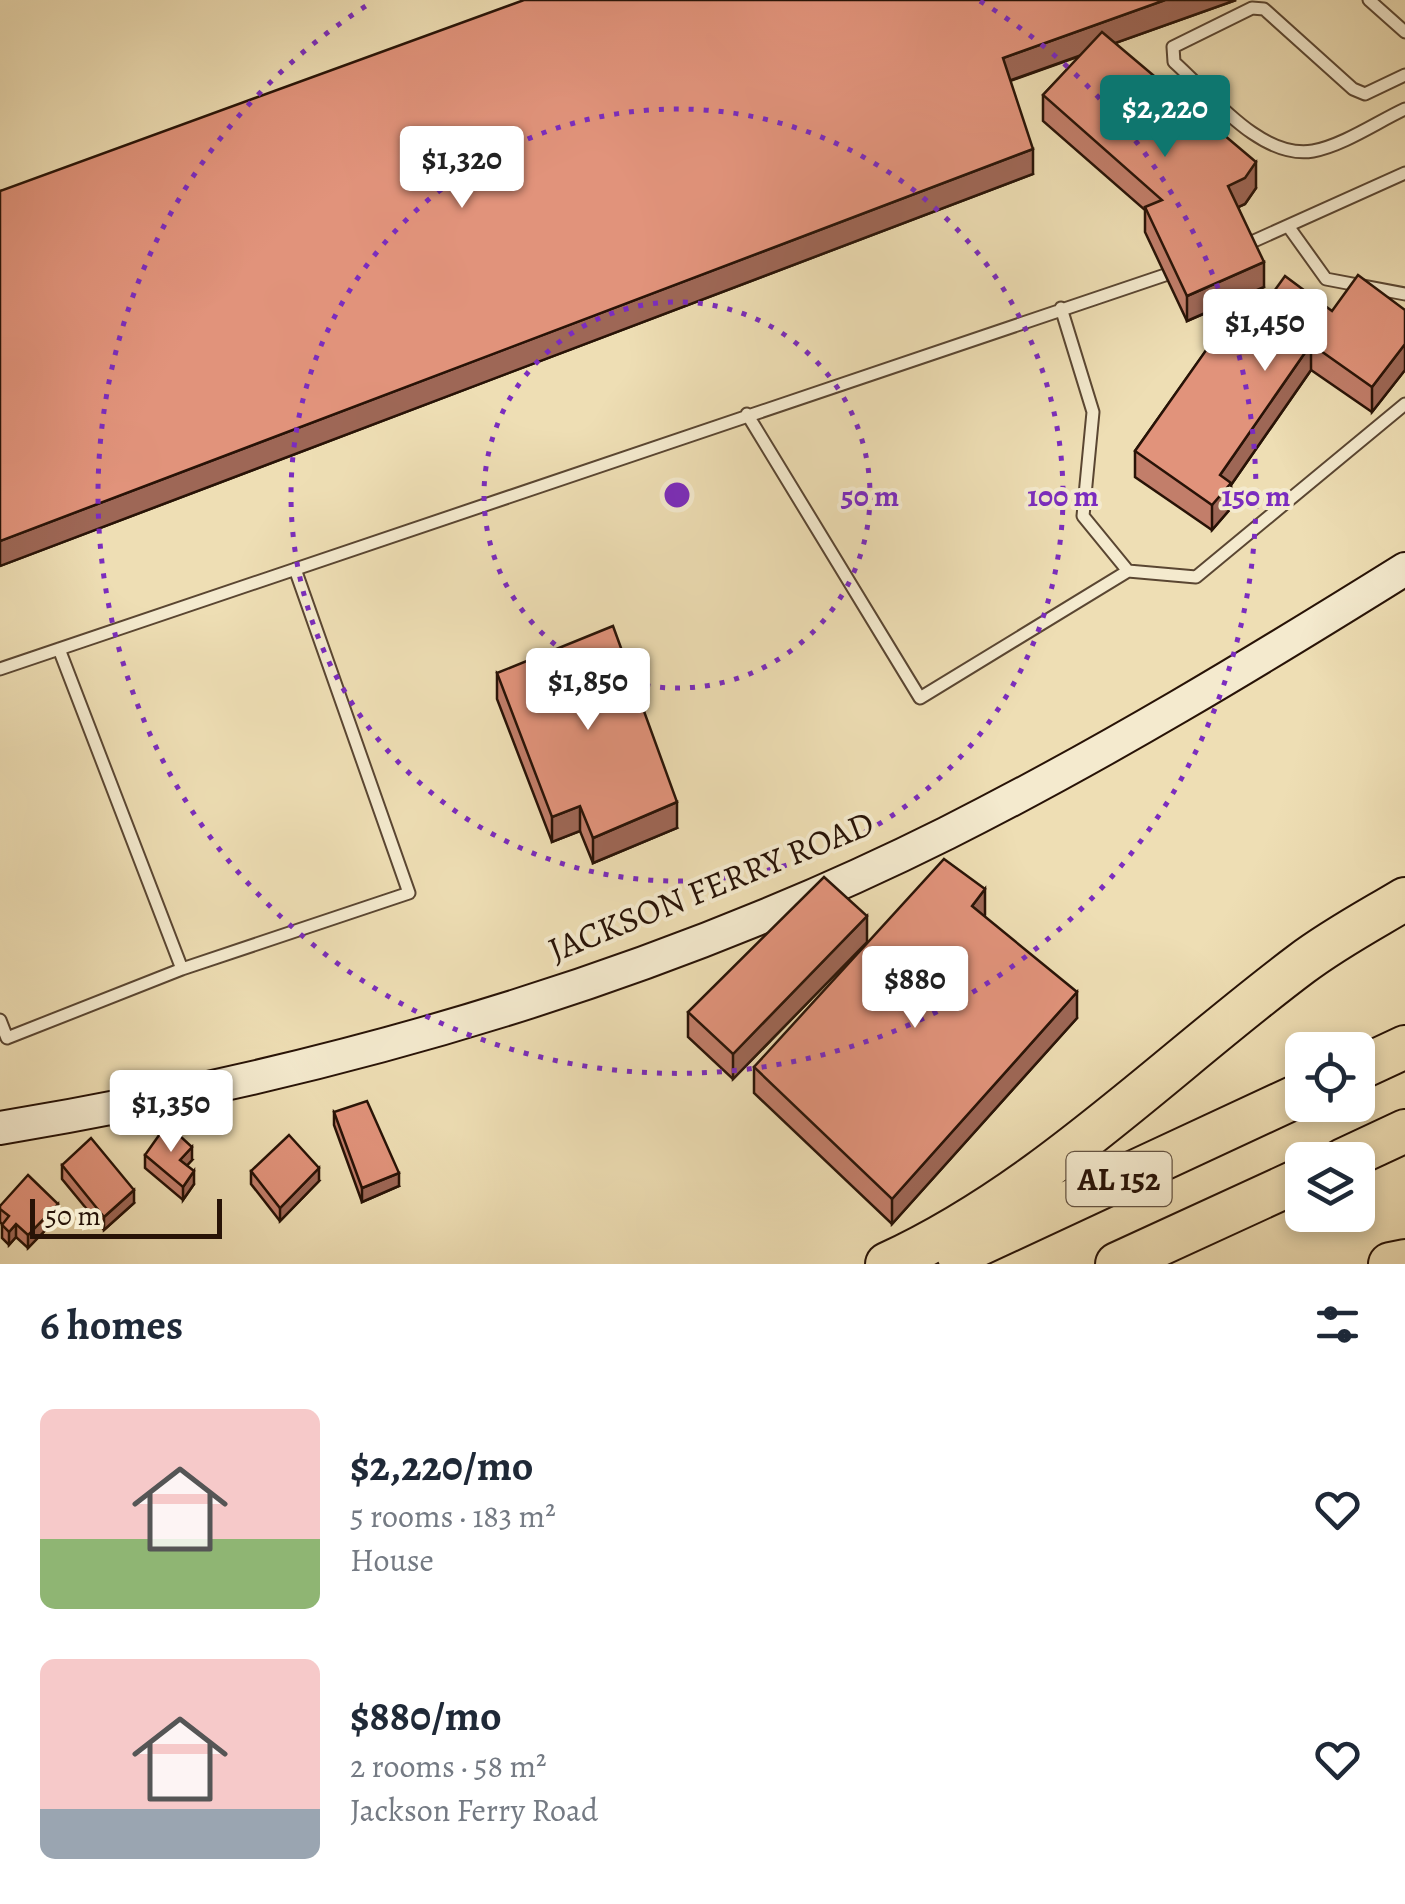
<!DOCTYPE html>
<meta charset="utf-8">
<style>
body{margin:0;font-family:Alegreya,serif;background:#f6f6f7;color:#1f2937;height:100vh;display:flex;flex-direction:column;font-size:38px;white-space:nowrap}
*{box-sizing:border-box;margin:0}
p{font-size:32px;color:#747a83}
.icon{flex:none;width:55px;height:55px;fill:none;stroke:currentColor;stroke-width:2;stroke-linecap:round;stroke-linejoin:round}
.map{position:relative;height:1264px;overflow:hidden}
.drawer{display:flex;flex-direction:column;background:#fff;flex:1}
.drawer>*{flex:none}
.tools{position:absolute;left:1285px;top:1032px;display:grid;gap:20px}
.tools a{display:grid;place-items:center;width:90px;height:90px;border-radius:15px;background:#fff;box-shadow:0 5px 15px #0003;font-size:50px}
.scale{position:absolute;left:30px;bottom:25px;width:192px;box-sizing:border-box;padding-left:10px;border:5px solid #281307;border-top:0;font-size:28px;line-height:35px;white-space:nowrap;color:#281307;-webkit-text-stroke:8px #f4eace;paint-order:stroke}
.price{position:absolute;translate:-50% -85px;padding:0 22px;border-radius:10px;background:#fff;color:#222;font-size:32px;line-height:65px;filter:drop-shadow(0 2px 5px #0008)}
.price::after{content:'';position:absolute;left:50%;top:60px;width:30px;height:22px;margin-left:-15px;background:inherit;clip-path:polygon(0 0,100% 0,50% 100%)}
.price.active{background:#0f766e;color:#fff}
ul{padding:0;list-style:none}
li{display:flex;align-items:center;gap:30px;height:250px;padding:0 40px}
li span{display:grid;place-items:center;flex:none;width:280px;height:200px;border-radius:15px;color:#555}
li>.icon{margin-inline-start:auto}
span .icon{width:120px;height:120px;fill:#fffc;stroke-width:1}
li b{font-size:42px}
h2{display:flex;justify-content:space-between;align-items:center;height:120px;padding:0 40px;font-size:42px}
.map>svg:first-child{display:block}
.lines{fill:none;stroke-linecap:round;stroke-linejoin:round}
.lane-casing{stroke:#5a4632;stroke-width:15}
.secondary-casing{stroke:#281307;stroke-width:36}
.highway-casing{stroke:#281307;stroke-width:46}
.lane{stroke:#f4eace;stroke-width:11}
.secondary{stroke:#f4eace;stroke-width:32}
.highway{stroke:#eedeb4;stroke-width:42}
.wall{fill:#c27e6a;stroke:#281307;stroke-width:2.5}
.shaded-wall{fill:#9e6756;stroke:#281307;stroke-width:2.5}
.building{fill:#e1937b;stroke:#281307;stroke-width:2.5}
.ring{fill:none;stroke:#7b2cbf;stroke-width:5;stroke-dasharray:5 10}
.labels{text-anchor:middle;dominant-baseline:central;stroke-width:8;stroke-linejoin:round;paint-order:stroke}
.shield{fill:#f4eace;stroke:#655443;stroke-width:2.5}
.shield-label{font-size:32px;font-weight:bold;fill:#281307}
.street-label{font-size:35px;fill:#281307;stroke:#f4eace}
.centre{fill:#7b2cbf;stroke:#f4eace;stroke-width:5}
.ring-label{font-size:30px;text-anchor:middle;font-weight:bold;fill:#7b2cbf;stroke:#f4eace;stroke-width:8;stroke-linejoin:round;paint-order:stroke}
</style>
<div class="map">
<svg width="1405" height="1264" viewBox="0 0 1405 1264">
<rect width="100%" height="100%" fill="#eedeb4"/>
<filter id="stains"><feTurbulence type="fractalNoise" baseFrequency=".002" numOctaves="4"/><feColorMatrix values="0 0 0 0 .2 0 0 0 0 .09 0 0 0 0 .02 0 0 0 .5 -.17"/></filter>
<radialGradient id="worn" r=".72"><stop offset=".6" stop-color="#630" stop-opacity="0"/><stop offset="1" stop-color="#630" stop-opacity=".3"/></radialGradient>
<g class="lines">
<g class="lane-casing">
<path id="lane" d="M1369 0 1405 32
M1405 75 1365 94 1353 89 1264 9 1252 8 1173 47 1174 62C1210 94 1261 160 1313 151 1344 145 1377 122 1405 109
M1288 226 1326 279 1405 294
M1245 245 1405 173
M1061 308 1093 412 1083 516 1128 571 1196 577 1405 404
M747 414 920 698 1128 571
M59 649 182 969 409 893 295 569
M0 669 1165 275
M0 1020 7 1038 182 969"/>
</g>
<g class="secondary-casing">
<path id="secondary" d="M0 1128C325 1074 651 981 947 833 1104 754 1256 662 1405 569"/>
</g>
<g class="highway-casing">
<path id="highway" d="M1358 1069 1405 1047
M1343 1160 1405 1131
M958 1254 1302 1094
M887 1264C1042 1193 1166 1065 1301 964 1334 939 1370 920 1405 899
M1117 1264 1302 1179
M1390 1264 1405 1261"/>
</g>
<use href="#lane" class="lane"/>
<use href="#secondary" class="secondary"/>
<use href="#highway" class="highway"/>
</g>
<path class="wall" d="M1236 0 1115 43 1256 188 1245 204 1238 207 1264 287 1246 295 1262 308 1332 311 1405 310V370L1372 412 1311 370 1231 485V508L1212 530 1135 477V451L1245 296 1187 321 1145 232V210L1043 121V95L1080 56 1010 81 1033 174 0 566V191Z
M497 673 677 828 593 863 580 831 552 842 497 699Z
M985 915 984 916 1077 1018 892 1224 754 1093V1067Z
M867 942 733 1079 688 1037V1012Z
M334 1112 399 1186 362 1202 334 1125Z
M145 1155 192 1160 187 1165 194 1184 183 1200 145 1168Z
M62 1165 134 1203 104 1230 62 1179Z
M251 1171 319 1181 280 1221 251 1184Z
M0 1206 58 1217 28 1248 16 1237 9 1245 2 1238V1224L0 1222Z"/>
<path class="shaded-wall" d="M1165 0H1236L1003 83V58Z
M1033 149V174L0 566V541Z
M1256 162V188L1245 204 1228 212V186Z
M1264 262V287L1187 321V296Z
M1311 344V370L1231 485V508L1212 530V505L1220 475Z
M1405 344V370L1372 412V387Z
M677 802V828L593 863V838Z
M580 806V831L552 842V817Z
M985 889V915L972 931V906Z
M867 916V942L733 1079V1054Z
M1077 992V1018L892 1224V1199Z
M192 1147V1160L180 1173V1160Z
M319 1168V1181L280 1221V1208Z
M194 1171V1184L183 1200V1187Z
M399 1173V1186L362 1202V1188Z
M134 1190V1203L104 1230V1217Z
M58 1204V1217L28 1248V1235Z
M16 1224V1237L9 1245V1232Z"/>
<path class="building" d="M524 0H1165L1003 58 1033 149 0 541V191Z
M1102 32 1256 162 1245 178 1228 186 1264 262 1187 296 1145 207 1162 200 1043 95Z
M1358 275 1405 310V344L1372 387 1311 344 1220 475 1231 483 1212 505 1135 451 1245 295 1262 308 1285 276 1332 311Z
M613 626 677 802 593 838 580 806 552 817 497 673Z
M944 859 985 889 972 906 1077 992 892 1199 754 1067Z
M824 877 867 916 733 1054 688 1012Z
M367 1101 399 1173 362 1188 334 1112Z
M167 1124 192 1147 180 1160 194 1171 183 1187 145 1155Z
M289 1135 319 1168 280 1208 251 1171Z
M91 1138 134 1190 104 1217 62 1165Z
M28 1175 58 1204 28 1235 16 1224 9 1232 2 1225 9 1216 0 1209V1206Z"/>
<g class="ring">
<circle cx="677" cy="495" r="193"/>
<circle cx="677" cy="495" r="386"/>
<path d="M980 1A579 579 0 1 1 374 1"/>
</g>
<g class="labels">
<rect class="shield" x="1066.5" y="1152" width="105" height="54" rx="8"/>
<g class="shield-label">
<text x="1119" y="1179">AL 152</text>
</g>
<g class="street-label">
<text transform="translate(711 886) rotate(-22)">JACKSON FERRY ROAD</text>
</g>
</g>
<circle cx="677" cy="495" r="15" class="centre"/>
<g class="ring-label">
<text x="870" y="506">50 m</text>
<text x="1063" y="506">100 m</text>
<text x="1256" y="506">150 m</text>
</g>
<rect width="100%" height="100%" filter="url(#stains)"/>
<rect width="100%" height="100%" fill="url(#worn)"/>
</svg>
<div class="tools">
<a><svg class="icon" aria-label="locate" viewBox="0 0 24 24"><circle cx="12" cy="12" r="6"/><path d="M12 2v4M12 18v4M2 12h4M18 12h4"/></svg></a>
<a><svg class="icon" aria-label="layers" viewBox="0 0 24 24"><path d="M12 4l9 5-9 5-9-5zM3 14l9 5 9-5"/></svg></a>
</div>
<div class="scale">50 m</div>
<b class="price active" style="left:1165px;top:160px">$2,220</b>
<b class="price" style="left:462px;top:211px">$1,320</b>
<b class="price" style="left:1265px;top:374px">$1,450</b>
<b class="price" style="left:588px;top:733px">$1,850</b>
<b class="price" style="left:915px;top:1031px">$880</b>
<b class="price" style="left:171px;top:1155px">$1,350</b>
</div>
<section class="drawer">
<h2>6 homes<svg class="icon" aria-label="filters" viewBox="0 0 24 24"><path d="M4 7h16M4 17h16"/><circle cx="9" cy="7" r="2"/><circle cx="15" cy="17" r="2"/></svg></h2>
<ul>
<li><span style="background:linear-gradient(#f6c9c9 65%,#8fb573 0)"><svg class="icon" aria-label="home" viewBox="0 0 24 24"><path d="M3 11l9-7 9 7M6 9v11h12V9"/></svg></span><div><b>$2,220/mo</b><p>5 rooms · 183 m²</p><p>House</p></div><svg class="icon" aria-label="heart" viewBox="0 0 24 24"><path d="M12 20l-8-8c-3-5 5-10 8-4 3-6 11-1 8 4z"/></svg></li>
<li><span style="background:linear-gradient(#f6c9c9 75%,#9aa5b1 0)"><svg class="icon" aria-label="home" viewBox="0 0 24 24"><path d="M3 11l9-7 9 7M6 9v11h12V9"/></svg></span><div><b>$880/mo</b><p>2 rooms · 58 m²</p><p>Jackson Ferry Road</p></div><svg class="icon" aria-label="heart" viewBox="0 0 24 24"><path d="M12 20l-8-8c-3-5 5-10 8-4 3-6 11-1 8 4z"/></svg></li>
</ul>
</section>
